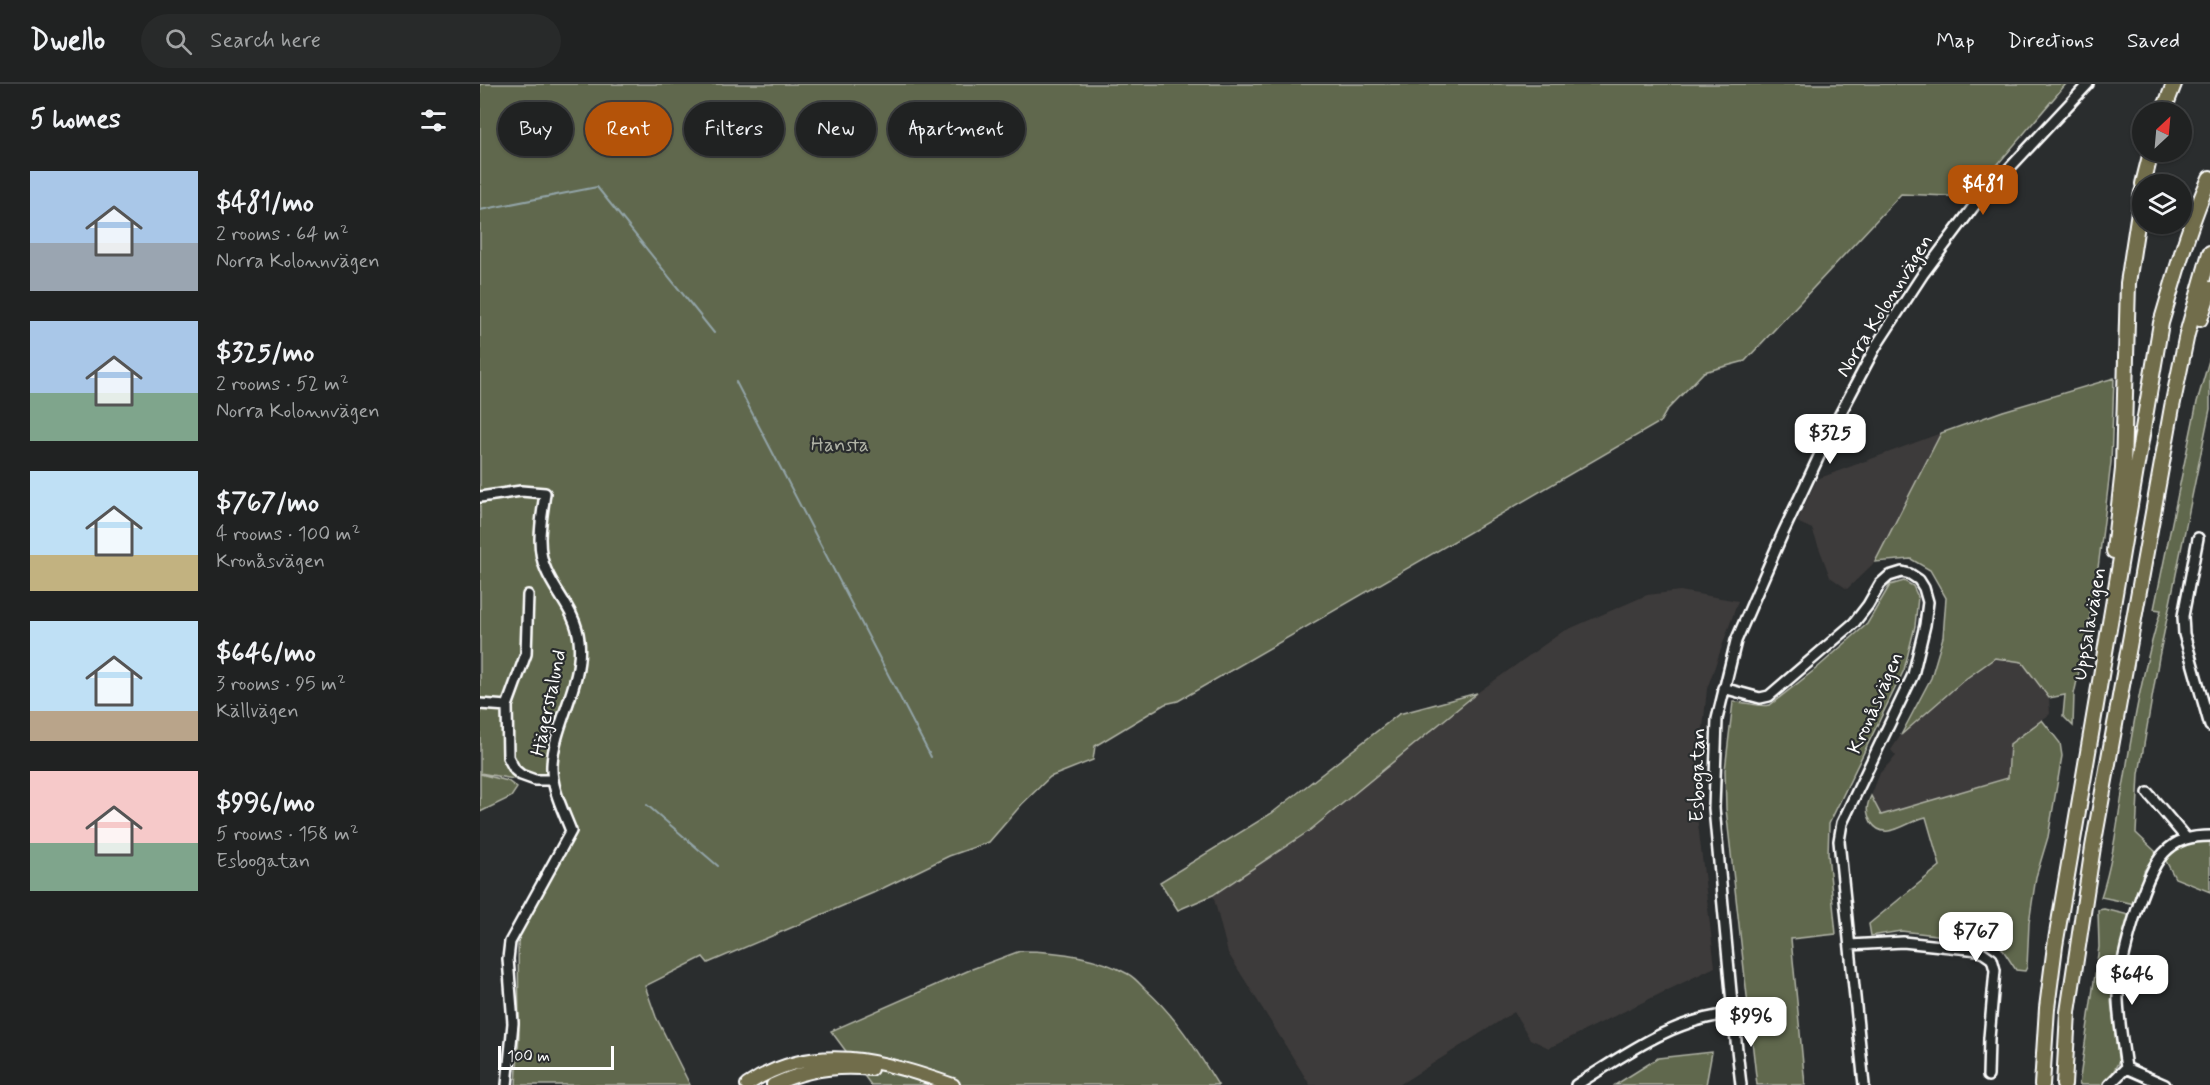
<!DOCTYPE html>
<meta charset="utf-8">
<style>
body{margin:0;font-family:Mynerve,sans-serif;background:#282a2a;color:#f1f3f6;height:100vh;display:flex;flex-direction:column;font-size:22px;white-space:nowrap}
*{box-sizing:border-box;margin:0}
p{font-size:20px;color:#a2a4a5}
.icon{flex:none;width:33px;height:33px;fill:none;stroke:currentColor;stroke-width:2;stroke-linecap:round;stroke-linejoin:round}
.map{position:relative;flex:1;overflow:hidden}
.panel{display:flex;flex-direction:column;background:#202222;width:480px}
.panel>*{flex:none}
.hud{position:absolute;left:18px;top:18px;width:570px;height:54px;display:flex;gap:12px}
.needle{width:39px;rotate:26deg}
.buttons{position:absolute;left:1652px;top:18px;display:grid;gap:12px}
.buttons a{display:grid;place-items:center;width:60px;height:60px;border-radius:50%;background:#202222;box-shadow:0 2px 4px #0004,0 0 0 2px #3d3f40;font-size:30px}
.scale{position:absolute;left:18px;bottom:15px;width:116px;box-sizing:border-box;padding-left:6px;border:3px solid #fff;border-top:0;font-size:16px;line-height:21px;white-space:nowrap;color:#fff;-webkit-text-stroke:4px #2a2d2e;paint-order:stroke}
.price{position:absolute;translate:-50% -51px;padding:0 14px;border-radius:12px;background:#fff;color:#222;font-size:20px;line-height:39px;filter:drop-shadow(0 2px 3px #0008)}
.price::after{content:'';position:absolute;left:50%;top:36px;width:18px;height:14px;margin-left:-9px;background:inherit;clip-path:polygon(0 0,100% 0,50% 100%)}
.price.current{background:#b45309;color:#fff}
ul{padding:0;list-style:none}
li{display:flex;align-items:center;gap:18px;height:150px;padding:0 30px}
li span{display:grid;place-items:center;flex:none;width:168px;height:120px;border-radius:0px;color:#555}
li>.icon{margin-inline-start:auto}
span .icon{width:72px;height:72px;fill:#fffc;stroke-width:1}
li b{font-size:26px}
h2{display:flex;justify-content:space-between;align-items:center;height:72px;padding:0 30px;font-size:26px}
.chip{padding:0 21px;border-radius:27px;background:#202222;box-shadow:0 2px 4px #0004,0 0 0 2px #3d3f40;font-size:21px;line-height:54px}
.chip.current{background:#b45309;color:#fff}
header{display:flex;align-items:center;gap:36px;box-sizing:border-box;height:84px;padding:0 30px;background:#202222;border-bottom:2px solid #3d3f40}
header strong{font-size:28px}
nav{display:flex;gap:33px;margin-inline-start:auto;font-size:21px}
.search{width:420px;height:54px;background:#282a2a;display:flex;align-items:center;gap:15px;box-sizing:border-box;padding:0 21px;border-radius:33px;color:#a2a4a5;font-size:22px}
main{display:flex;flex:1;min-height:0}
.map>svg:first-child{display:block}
.built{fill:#3d3a3a}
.green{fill:#60674d;stroke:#b0b3a6;stroke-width:1.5}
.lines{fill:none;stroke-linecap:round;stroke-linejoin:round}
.stream{stroke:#92a4a7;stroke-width:2}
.minor-casing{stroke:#fff;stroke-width:14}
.major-casing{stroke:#fff;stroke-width:16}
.highway-casing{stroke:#fff;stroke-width:18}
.minor{stroke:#2a2d2e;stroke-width:9}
.major{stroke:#716d4b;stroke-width:12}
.highway{stroke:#716d4b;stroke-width:14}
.labels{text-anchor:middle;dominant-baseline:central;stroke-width:4.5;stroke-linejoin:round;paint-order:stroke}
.street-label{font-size:20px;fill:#fff;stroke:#2a2d2e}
.park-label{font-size:20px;fill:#b0b3a6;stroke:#2a2d2e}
</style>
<header>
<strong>Dwello</strong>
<div class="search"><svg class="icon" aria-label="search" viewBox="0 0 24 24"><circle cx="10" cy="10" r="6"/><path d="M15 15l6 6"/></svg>Search here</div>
<nav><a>Map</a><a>Directions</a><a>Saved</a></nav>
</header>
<main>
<section class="panel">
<h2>5 homes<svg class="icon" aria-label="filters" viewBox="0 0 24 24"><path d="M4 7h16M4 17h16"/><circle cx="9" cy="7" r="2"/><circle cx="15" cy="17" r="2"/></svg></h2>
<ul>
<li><span style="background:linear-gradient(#a9c7e8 60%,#9aa5b1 0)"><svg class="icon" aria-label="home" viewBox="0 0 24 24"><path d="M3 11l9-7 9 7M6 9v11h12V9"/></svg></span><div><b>$481/mo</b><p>2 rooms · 64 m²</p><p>Norra Kolonnvägen</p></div></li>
<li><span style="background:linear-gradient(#a9c7e8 60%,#7fa58c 0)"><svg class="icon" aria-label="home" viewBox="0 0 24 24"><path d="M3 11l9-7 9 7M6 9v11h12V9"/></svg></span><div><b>$325/mo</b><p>2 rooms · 52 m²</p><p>Norra Kolonnvägen</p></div></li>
<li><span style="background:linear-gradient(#bfe0f5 70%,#c2b280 0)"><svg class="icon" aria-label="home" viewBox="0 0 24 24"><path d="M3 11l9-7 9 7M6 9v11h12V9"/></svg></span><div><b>$767/mo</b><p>4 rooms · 100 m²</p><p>Kronåsvägen</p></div></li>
<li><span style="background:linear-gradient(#bfe0f5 75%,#b9a48a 0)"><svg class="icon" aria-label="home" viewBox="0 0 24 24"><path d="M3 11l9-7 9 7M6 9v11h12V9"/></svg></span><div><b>$646/mo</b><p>3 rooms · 95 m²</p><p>Källvägen</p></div></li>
<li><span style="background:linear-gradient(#f6c9c9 60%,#7fa58c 0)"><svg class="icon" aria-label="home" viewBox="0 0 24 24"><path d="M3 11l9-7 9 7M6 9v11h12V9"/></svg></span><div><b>$996/mo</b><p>5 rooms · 158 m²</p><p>Esbogatan</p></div></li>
</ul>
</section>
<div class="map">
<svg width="1730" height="1001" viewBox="0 0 1730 1001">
<rect width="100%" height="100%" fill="#2a2d2e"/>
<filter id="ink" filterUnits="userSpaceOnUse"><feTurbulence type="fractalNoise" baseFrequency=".0167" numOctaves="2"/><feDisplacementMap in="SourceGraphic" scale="12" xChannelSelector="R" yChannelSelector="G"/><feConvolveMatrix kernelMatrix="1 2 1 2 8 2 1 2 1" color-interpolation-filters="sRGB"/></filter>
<g filter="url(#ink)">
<path class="built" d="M1461 349 1395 478 1367 505 1350 493 1332 445 1317 438 1337 395Z
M1200 507 1258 517 1227 605 1217 705V731L1235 883 1069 964 1050 955 1034 928 919 1001H830L748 869 733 811 829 747 997 609 1082 548 1167 511Z
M1515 574 1542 578 1569 614 1570 630 1530 660 1528 694 1401 731 1391 712 1400 689 1416 672 1411 666 1421 651 1484 596Z"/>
<path class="green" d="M0 0H1586L1490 113 1421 110 1265 277 1224 288 1187 326 1180 338 698 617 685 620 615 662 613 676 570 693 542 720 509 758 469 772 393 809 228 879 223 873 165 902 176 933 210 1001H36L39 951 38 853 49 830 66 804 93 752 74 716 69 701 0 689Z
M1730 273V325L1679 573 1659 690 1656 749 1676 768 1664 787 1655 820 1621 813C1634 773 1638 732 1645 692 1654 636 1664 580 1681 526L1674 525 1717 318Z
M1634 294 1631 378 1625 429 1618 484 1606 556 1594 610 1593 642 1583 632 1585 611 1569 614 1542 578 1515 574 1484 596 1421 651 1451 594 1463 553 1466 514 1450 486 1431 475 1395 478 1461 349 1523 327Z
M1424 497 1433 502 1438 513 1435 542 1424 586 1349 740 1348 770 1356 850 1311 855 1325 1001H1277L1246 725 1245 686 1253 618C1266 617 1278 624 1290 621L1337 584 1387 540 1410 501Z
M997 609 829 747 733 811 698 826 680 798 792 729 919 630Z
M1562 636 1580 659 1582 672 1568 753 1556 793 1549 839 1547 883 1545 887 1536 886 1521 863 1510 857 1421 847 1391 852 1389 840 1460 782 1446 733C1429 736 1405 760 1391 738 1386 728 1386 722 1391 712L1401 731 1528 694 1530 660Z
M0 690 28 697 37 704 31 713 0 728Z
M1730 756V808L1695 794 1686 777C1697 755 1709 758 1730 756Z
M1624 825 1649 831 1631 917 1639 977 1626 1001H1599L1619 863 1618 826Z
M540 867C575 867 616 872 648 890 654 893 660 900 665 905 696 932 717 967 738 1001H391L351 947 492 885Z
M1232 968 1226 1001H1135L1178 974Z"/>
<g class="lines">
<path class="stream" d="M0 126 117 103 234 249
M256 298 451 673
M167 721 238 782"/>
<g class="minor-casing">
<path id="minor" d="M0 413 41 407 65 409C62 434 55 462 66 486 76 510 96 528 99 556 104 599 74 639 72 681 71 704 83 726 91 747L30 858 28 875 33 939 27 1001
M1718 454 1703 532 1704 550 1730 642
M48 511 46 570 27 622 28 673 35 686 41 691 55 696H73
M1243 604 1280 614 1289 612 1374 539 1388 521 1400 500 1409 492 1422 488 1430 490 1439 496 1444 504 1448 518 1445 541 1433 591 1362 739 1359 757 1384 1001
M0 620 27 622
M1668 709 1706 754
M1370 861 1423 858 1499 866 1512 875 1515 886 1509 954 1508 992
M1646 984 1685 1001
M1096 1001C1145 971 1193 934 1253 930
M1261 1001 1253 930 1234 724 1237 635 1256 557 1302 451 1348 353 1396 262 1443 190 1494 122 1608 0
M1629 1001 1646 984C1643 962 1639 939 1638 916 1637 885 1663 790 1684 769 1697 755 1712 752 1730 752"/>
</g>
<g class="major-casing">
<path id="major" d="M267 1001C334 955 403 977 473 1001
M293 1001C324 986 356 981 391 985"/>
</g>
<g class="highway-casing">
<path id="highway" d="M1683 28 1694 0
M1663 100 1671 68
M1720 235 1730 205
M1634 467 1643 385 1648 199 1662 108
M1562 1001 1567 924 1575 862 1681 239C1696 189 1709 140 1730 94
M1584 1001 1588 928 1613 763 1692 323 1707 250 1730 169"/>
</g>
<use href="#minor" class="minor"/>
<use href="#major" class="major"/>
<use href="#highway" class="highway"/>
</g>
</g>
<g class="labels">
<g class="street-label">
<text transform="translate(1405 222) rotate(-58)">Norra Kolonnvägen</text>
<text transform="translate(1610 540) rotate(-80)">Uppsalavägen</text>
<text transform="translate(69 619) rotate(-78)">Hägerstalund</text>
<text transform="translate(1396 619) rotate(-66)">Kronåsvägen</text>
<text transform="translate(1218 691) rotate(-89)">Esbogatan</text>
</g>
<g class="park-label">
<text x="360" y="361">Hansta</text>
</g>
</g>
</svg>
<div class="buttons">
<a><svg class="needle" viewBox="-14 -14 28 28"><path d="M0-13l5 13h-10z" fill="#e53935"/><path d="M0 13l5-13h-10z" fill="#a2a4a5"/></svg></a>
<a><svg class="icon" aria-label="layers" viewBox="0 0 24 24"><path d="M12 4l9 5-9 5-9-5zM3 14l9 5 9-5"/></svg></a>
</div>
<div class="scale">100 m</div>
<b class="price current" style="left:1503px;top:132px">$481</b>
<b class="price" style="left:1350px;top:381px">$325</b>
<b class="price" style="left:1496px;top:879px">$767</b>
<b class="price" style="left:1652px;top:922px">$646</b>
<b class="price" style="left:1271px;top:964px">$996</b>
<div class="hud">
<a class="chip">Buy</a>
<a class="chip current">Rent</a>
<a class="chip">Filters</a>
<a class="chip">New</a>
<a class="chip">Apartment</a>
</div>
</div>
</main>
